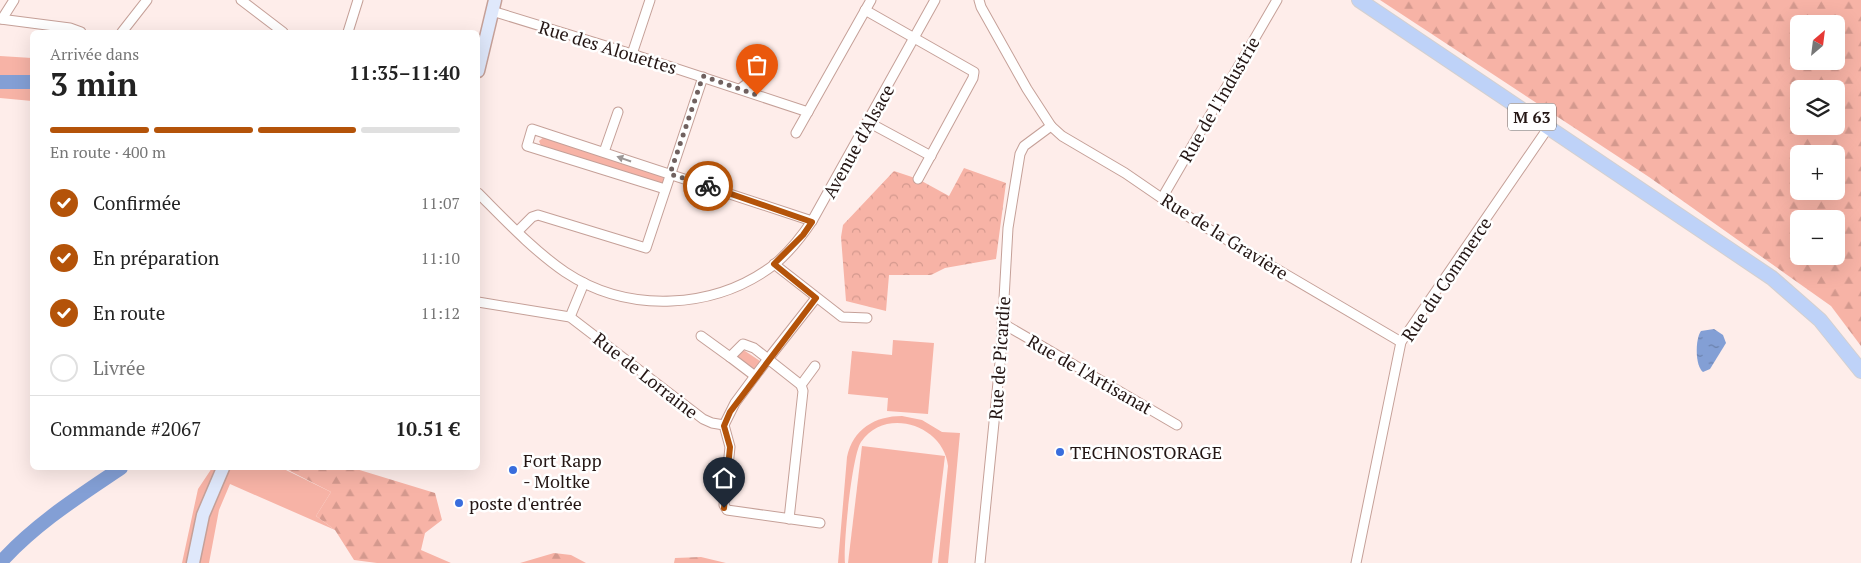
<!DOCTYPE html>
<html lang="fr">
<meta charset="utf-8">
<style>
body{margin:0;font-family:"PT Serif",serif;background:#f2f2f2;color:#222;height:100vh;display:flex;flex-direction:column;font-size:19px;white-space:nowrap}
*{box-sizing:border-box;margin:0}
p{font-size:16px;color:#767676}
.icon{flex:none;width:28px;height:28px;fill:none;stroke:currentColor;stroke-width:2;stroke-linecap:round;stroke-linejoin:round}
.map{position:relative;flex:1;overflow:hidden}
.sheet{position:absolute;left:30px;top:30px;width:450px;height:440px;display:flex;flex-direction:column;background:#fff;border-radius:8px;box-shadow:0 5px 20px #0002}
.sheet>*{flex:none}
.needle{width:32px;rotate:28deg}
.tools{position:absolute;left:1790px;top:15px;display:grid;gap:10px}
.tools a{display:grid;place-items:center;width:55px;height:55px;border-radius:8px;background:#fff;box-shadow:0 5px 20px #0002;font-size:25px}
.pin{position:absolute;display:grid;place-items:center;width:42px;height:42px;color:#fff;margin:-51px -21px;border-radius:50% 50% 50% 0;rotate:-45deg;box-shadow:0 0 5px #0007}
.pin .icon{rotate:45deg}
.courier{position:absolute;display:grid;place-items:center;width:50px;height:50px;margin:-25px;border:4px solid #b45309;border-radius:50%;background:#fff;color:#222;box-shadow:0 1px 6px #0007}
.overview em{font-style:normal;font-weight:700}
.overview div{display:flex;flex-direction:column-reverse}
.overview{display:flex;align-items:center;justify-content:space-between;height:85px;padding:0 20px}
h1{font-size:32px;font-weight:700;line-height:38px}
.bar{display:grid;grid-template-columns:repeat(4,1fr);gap:8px 5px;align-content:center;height:60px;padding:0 20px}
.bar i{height:6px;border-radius:4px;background:#e0e0e0}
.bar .on{background:#b45309}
.bar p{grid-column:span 4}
.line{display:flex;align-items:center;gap:12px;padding:0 20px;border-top:1px solid #e0e0e0}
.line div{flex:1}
ol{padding:0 20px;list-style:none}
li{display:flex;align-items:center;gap:15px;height:55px}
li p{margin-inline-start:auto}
li .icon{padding:5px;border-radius:50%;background:#b45309;color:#fff;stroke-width:4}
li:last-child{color:#767676}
li i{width:28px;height:28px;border:2px solid #e0e0e0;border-radius:50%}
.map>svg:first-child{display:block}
</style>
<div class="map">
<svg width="1861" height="563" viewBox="0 0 1861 563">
<defs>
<pattern id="forest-firs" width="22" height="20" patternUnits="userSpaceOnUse" patternTransform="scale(1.25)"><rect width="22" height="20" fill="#f7b3a6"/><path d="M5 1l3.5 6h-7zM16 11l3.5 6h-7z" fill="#d4998e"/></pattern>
<pattern id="park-crowns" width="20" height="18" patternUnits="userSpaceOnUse" patternTransform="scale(1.25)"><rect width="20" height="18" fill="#f7b3a6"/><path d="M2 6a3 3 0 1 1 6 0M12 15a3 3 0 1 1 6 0" fill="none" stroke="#d4998e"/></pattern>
<pattern id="water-ripples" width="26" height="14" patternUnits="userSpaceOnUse" patternTransform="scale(1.25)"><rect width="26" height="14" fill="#839fd5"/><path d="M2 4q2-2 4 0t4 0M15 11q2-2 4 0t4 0" fill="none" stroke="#6b81ac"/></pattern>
</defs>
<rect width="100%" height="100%" fill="#feedea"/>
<g fill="#f7b3a6">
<polygon points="0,56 32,58 32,101 0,98"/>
<polygon points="545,136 664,176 663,184 541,146 539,141"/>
<polygon points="893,340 934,343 928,414 887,411 888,398 848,394 852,351 892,355"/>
<polygon points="742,349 760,361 756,369 752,369 738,359 738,353"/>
<path d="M902,416L922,420L942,432L960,433L948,563H938L948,466C944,425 885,406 861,442C852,455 843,546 845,563H838L847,457C853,429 875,416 902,416Z"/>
<polygon points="862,446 945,456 932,563 848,563"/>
<polygon points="212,468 287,468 286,470 331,492 316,516 335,530 230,484 219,510 209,563 182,563 198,489"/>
</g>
<g fill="url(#forest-firs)" fill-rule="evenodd">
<path d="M1380,0H1861V346L1831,306L1649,177ZM1799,24H1836V61H1799ZM1799,89H1836V126H1799ZM1799,154H1836V191H1799ZM1799,219H1836V256H1799Z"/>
<polygon points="287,468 353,468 435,493 442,520 425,533 421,550 451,563 377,563 354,560 335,530 316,516 331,492 286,469"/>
<polygon points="554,553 571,555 586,563 520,563"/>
<polygon points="701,557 726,563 674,563 675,558"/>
</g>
<polygon fill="url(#park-crowns)" points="964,168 1006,183 996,259 945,268 931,275 889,275 886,311 846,301 841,237 843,225 894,171 918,179 949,196"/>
<path fill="url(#water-ripples)" d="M1714,329L1723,335L1726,343L1710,369L1703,372C1695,366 1695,339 1701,331Z"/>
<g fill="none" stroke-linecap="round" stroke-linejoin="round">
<g stroke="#839fd5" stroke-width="14">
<polyline points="0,82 32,82"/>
<path d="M0,563C35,524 78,497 121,468"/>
</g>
<defs>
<g id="street">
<polyline points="241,0 283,32"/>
<polyline points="979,0 981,7 1027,89 1051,126"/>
<polyline points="865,10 974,72 973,78 918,179"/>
<polyline points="492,11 632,54 808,112"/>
<polyline points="0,19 70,28 81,32"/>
<polyline points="2,19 14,0"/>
<polyline points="122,32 147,0"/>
<polyline points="348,32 358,0"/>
<polyline points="632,54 650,0"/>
<polyline points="740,89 765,70 758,60"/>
<polyline points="868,122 931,156"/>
<polyline points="796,133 871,0"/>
<polyline points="604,152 618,112"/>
<polyline points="665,189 527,146 532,129 812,221"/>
<path d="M478,193C505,220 533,250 565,272C628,314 715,310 775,264C789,252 802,236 812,221L935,0"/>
<polyline points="1162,198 1277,0"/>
<polyline points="518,231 532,217 538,215 646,248 703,77"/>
<polyline points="774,264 842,317 867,318"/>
<polyline points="478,302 570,317 703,419 712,423 724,425 730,447 724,505 727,510 820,523"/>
<polyline points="570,317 584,283"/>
<polyline points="1002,323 1177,425"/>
<polyline points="701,336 730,357"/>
<polygon points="743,344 754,348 768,359 755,376 730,357"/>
<polyline points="801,385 815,366"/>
<polyline points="724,425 735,403 755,376"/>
<polyline points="789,519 803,391 801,385 768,359 816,298"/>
<polyline points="980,563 1001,352 1008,228 1020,154 1024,146 1051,126 1062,136 1125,173 1195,221 1401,342"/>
<polyline points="1356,563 1401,342 1548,128"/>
</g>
<g id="secondary">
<polyline points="478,71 495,0"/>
<polyline points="193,563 203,515 223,468"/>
</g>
<polyline id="primary" points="1359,0 1772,278 1820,320 1861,371"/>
</defs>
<use href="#street" stroke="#c5a098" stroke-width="11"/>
<use href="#secondary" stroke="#c5a098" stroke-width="15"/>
<use href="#primary" stroke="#d3d0d0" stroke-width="16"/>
<use href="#street" stroke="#fff" stroke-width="9"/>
<use href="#secondary" stroke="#dfe8fb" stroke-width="12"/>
<use href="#primary" stroke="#bed2f8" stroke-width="14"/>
</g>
<defs><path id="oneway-solid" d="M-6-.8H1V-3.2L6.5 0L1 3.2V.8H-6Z" transform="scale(1.25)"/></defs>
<use fill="#9c9695" href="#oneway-solid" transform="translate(624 159) rotate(-161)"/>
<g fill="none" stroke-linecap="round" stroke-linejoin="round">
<polyline stroke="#70615f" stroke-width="5" stroke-dasharray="0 9" points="708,186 670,174 703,76 757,95"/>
<polyline stroke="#b45309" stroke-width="6" points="708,186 812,222 803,235 774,264 816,298 730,412 724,426 730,447 724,508"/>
</g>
<g fill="#396ddd" stroke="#fff" stroke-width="2">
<circle cx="1060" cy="452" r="5"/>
<circle cx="513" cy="470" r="5"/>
<circle cx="459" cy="503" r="5"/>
</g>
<g text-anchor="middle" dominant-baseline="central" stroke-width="5" stroke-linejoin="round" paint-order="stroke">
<rect fill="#fff" stroke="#665c5a" stroke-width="1" x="1508" y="103.5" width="48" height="27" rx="4"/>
<g font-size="16" font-weight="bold" fill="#241614">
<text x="1532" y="117">M 63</text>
</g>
<g font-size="18" fill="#241614" stroke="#fff">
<text transform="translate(608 47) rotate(17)">Rue des Alouettes</text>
<text transform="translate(1219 99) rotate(-60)">Rue de l'Industrie</text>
<text transform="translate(858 141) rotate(-61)">Avenue d'Alsace</text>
<text transform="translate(1225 236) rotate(32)">Rue de la Gravière</text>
<text transform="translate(1446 279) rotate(-56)">Rue du Commerce</text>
<text transform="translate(999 358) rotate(-86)">Rue de Picardie</text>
<text transform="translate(1090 374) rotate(30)">Rue de l'Artisanat</text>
<text transform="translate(646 375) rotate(38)">Rue de Lorraine</text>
</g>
<g font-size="18" fill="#241614" stroke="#fff" text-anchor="start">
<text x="1070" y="452">TECHNOSTORAGE</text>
<text x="523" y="460">Fort Rapp<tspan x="523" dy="21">- Moltke</tspan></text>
<text x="469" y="503">poste d'entrée</text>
</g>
</g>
</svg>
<div class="tools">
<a><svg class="needle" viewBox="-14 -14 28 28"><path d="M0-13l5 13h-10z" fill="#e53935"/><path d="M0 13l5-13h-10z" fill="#767676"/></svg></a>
<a><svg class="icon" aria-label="layers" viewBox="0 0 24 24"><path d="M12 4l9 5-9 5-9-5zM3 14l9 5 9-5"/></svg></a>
<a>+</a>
<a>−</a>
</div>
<div class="pin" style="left:757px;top:95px;background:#ea580c"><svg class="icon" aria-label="bag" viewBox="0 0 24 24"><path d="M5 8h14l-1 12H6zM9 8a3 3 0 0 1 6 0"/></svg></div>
<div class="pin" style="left:724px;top:508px;background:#1f2937"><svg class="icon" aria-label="home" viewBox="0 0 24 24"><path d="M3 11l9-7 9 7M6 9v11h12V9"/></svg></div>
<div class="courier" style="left:708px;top:186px"><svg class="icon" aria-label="bike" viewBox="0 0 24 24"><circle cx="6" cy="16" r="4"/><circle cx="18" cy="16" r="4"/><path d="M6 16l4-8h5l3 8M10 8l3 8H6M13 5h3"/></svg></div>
<section class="sheet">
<div class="overview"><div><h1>3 min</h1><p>Arrivée dans</p></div><em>11:35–11:40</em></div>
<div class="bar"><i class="on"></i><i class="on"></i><i class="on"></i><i></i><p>En route · 400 m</p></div>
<ol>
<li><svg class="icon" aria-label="check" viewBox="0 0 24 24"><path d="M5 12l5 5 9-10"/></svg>Confirmée<p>11:07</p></li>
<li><svg class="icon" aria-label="check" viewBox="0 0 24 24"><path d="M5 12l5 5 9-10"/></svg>En préparation<p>11:10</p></li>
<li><svg class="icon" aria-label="check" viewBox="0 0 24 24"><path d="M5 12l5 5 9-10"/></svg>En route<p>11:12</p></li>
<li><i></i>Livrée</li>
</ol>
<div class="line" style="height:65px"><div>Commande #2067</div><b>10.51 €</b></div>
</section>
</div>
